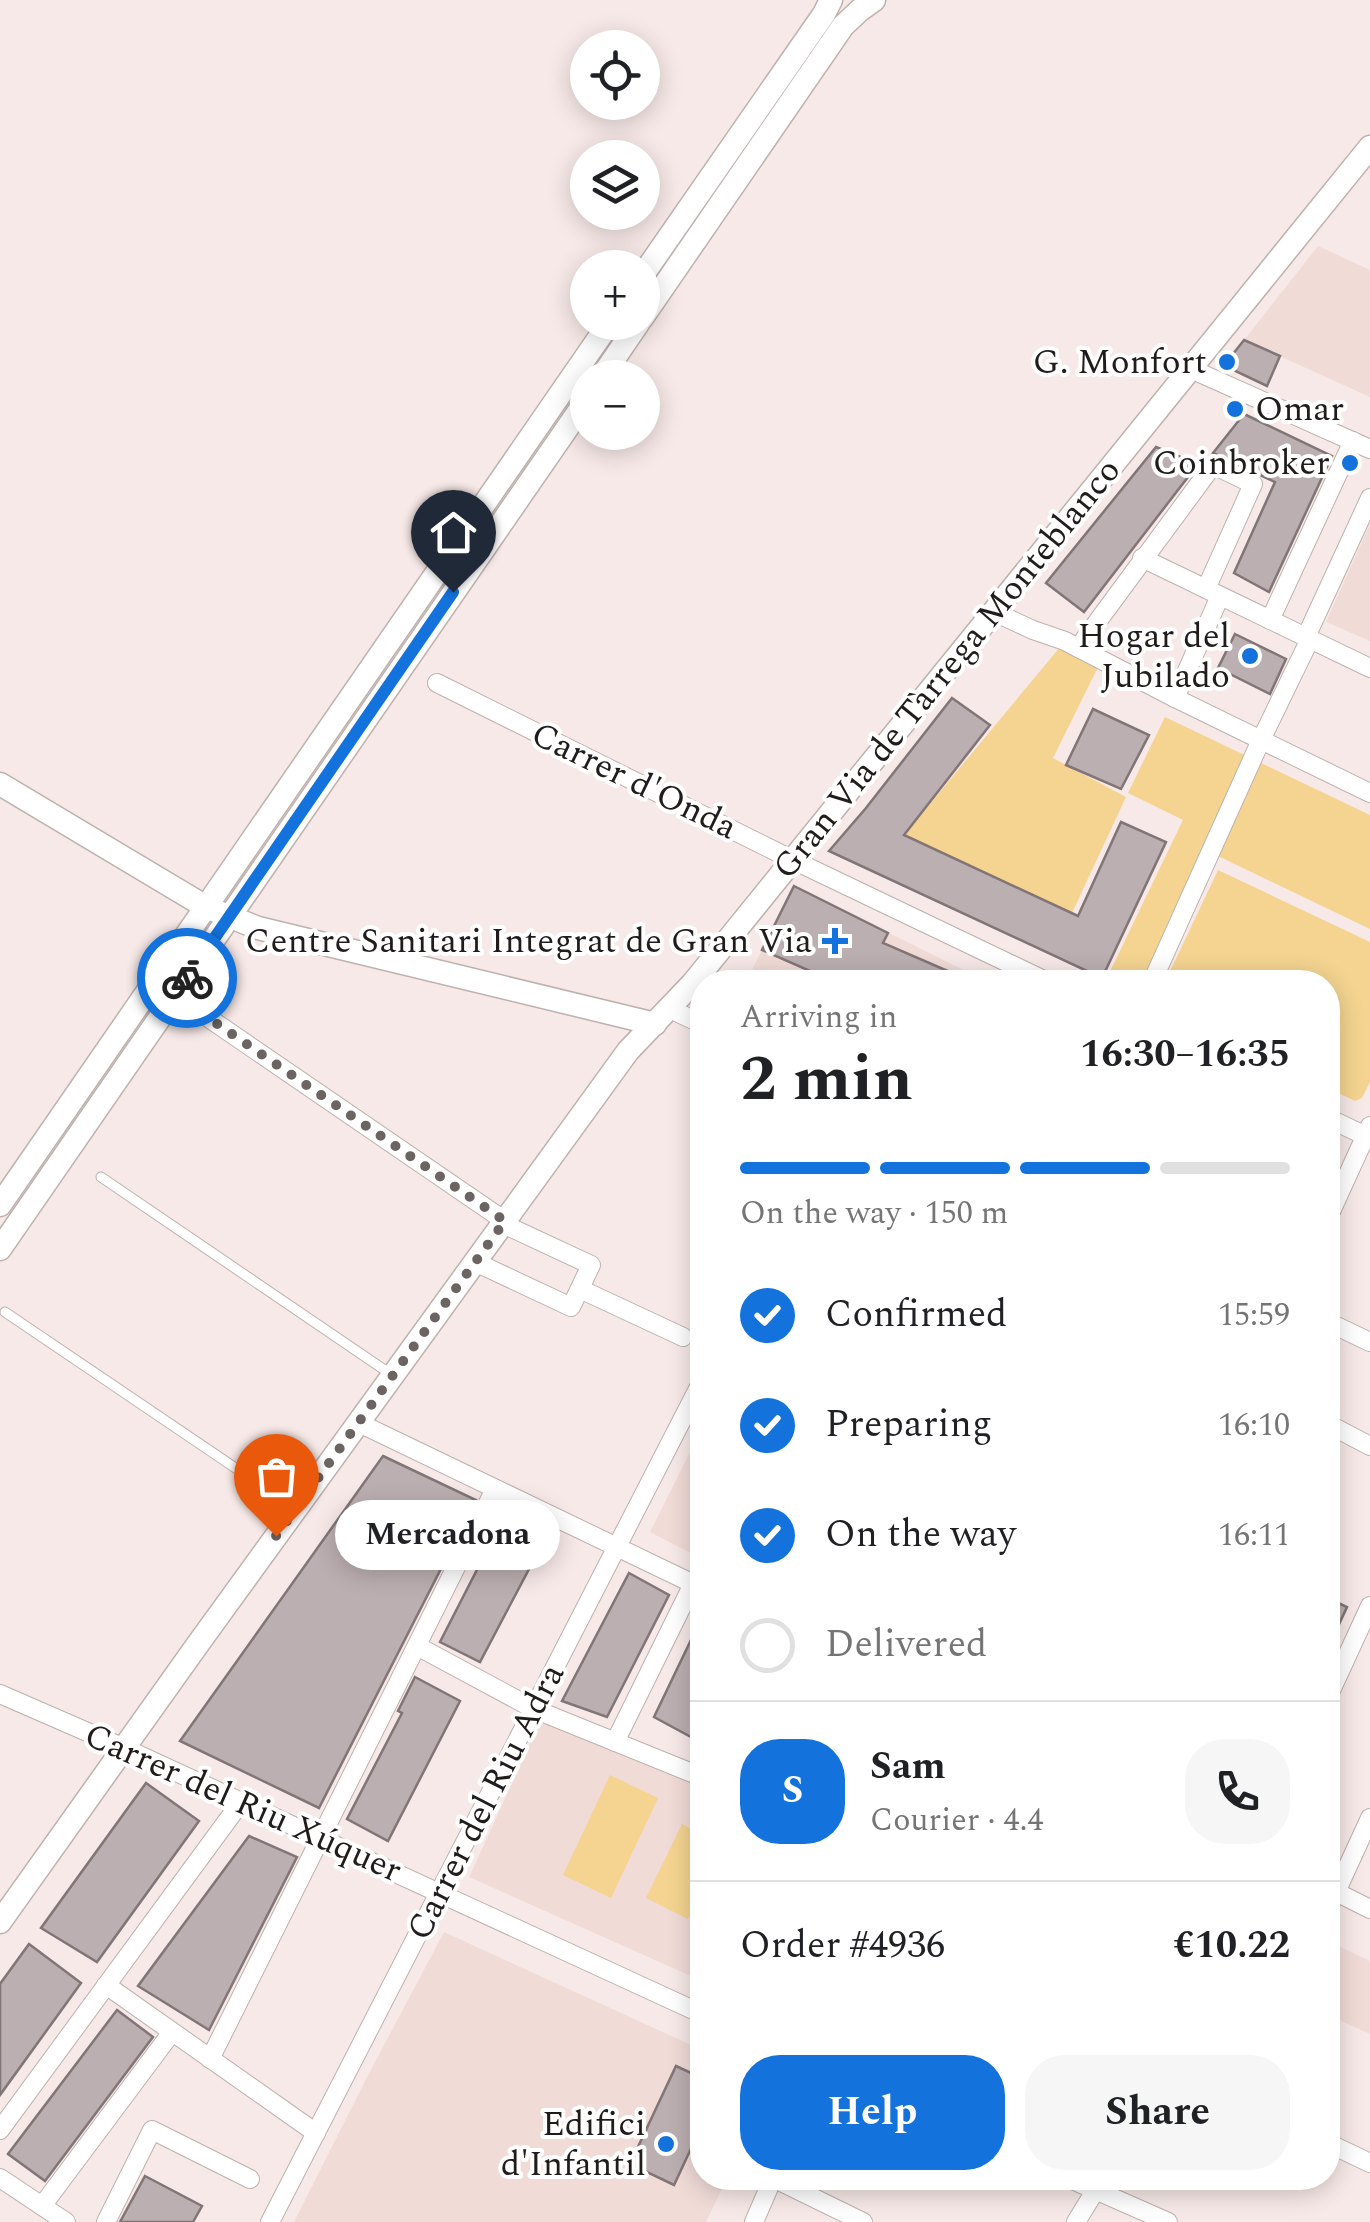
<!DOCTYPE html>
<meta charset="utf-8">
<style>
body{margin:0;font-family:Spectral,serif;background:#f6f6f6;color:#202124;height:100vh;display:flex;flex-direction:column;font-size:38px;white-space:nowrap}
*{box-sizing:border-box;margin:0}
p{font-size:32px;color:#757577}
.icon{flex:none;width:55px;height:55px;fill:none;stroke:currentColor;stroke-width:2;stroke-linecap:round;stroke-linejoin:round}
.map{position:relative;flex:1;overflow:hidden}
.details{position:absolute;left:690px;top:970px;width:650px;height:1220px;display:flex;flex-direction:column;background:#fff;border-radius:40px;box-shadow:0 5px 25px #0003}
.details>*{flex:none}
.controls{position:absolute;left:570px;top:30px;display:grid;gap:20px}
.controls a{display:grid;place-items:center;width:90px;height:90px;border-radius:50%;background:#fff;box-shadow:0 5px 25px #0003;font-size:50px}
.pin{position:absolute;display:grid;place-items:center;width:85px;height:85px;color:#fff;margin:-102px -42px;border-radius:50% 50% 50% 0;rotate:-45deg;box-shadow:0 0 10px #0007}
.pin .icon{rotate:45deg}
.courier{position:absolute;display:grid;place-items:center;width:100px;height:100px;margin:-50px;border:8px solid #1372db;border-radius:50%;background:#fff;color:#222;box-shadow:0 2px 12px #0007}
.bubble{position:absolute;height:70px;border-radius:35px;background:#fff;box-shadow:0 5px 25px #0003;font-size:32px;font-weight:700;line-height:70px;text-align:center}
.overview em{font-style:normal;font-weight:700}
.overview div{display:flex;flex-direction:column-reverse}
.overview{display:flex;align-items:center;justify-content:space-between;height:170px;padding:0 50px}
h1{font-size:65px;font-weight:700;line-height:75px}
.bar{display:grid;grid-template-columns:repeat(4,1fr);gap:15px 10px;align-content:center;height:120px;padding:0 50px}
.bar i{height:12px;border-radius:8px;background:#e0e0e0}
.bar .on{background:#1372db}
.bar p{grid-column:span 4}
.line{display:flex;align-items:center;gap:25px;padding:0 50px;border-top:2px solid #e0e0e0}
.line div{flex:1}
.round{display:grid;place-items:center;flex:none;width:105px;height:105px;border-radius:40px;background:#f6f6f6}
ol{padding:0 50px;list-style:none}
li{display:flex;align-items:center;gap:30px;height:110px}
li p{margin-inline-start:auto}
li .icon{padding:10px;border-radius:50%;background:#1372db;color:#fff;stroke-width:4}
li:last-child{color:#757577}
li i{width:55px;height:55px;border:5px solid #e0e0e0;border-radius:50%}
.primary-button{display:flex;gap:20px;margin-top:auto;padding:20px 50px}
.primary-button a{flex:1;height:115px;border-radius:40px;background:#1372db;color:#fff;font-size:40px;font-weight:700;line-height:115px;text-align:center}
.primary-button a+a{background:#f6f6f6;color:#202124}
.map>svg:first-child{display:block}
</style>
<div class="map">
<svg width="1370" height="2222" viewBox="0 0 1370 2222">
<rect width="100%" height="100%" fill="#f7e9e7"/>
<g fill="#f1dbd7">
<polygon points="1318,246 1370,270 1370,397 1244,340"/>
<polygon points="1370,524 1370,641 1326,622"/>
<polygon points="794,886 988,982 746,982"/>
<polygon points="702,1428 702,1559 650,1532"/>
<polygon points="542,1718 702,1786 702,1981 469,1877"/>
<polygon points="444,1932 702,2050 702,2178 727,2178 706,2222 294,2222 366,2079"/>
<polygon points="1328,1941 1370,1961 1370,2034 1328,2015"/>
</g>
<g fill="#f4d490">
<polygon points="1065,641 1102,659 1053,758 1126,797 1072,913 904,835"/>
<polygon points="1165,717 1370,815 1370,929 1218,856 1156,982 1105,982 1183,820 1128,793"/>
<polygon points="1218,870 1370,942 1370,1082 1362,1098 1355,1101 1328,1088 1328,982 1165,982"/>
<polygon points="610,1775 658,1798 611,1898 563,1875"/>
<polygon points="682,1824 702,1835 702,1888 688,1919 646,1898"/>
</g>
<g fill="#bcafb2" stroke="#817577" stroke-width="2.5">
<polygon points="1244,340 1280,356 1267,386 1231,369 1229,359"/>
<polygon points="1244,414 1332,456 1269,592 1234,573 1275,482 1213,453"/>
<polygon points="1156,447 1198,464 1084,612 1046,583"/>
<polygon points="1235,634 1286,659 1270,694 1218,668"/>
<polygon points="952,698 990,725 904,835 1078,916 1121,822 1166,842 1102,978 829,851 866,808"/>
<polygon points="1093,709 1149,735 1121,789 1066,765"/>
<polygon points="794,886 888,933 883,943 973,982 823,982 826,978 762,950"/>
<polygon points="383,1456 476,1500 319,1808 180,1741"/>
<polygon points="505,1515 547,1535 480,1662 440,1642"/>
<polygon points="629,1573 669,1595 607,1717 562,1701"/>
<polygon points="1328,1598 1347,1607 1328,1648"/>
<polygon points="702,1617 702,1743 654,1717"/>
<polygon points="415,1677 460,1701 388,1841 347,1819 402,1713 398,1711"/>
<polygon points="146,1783 199,1821 97,1962 41,1928"/>
<polygon points="249,1836 297,1857 209,2030 138,1986"/>
<polygon points="29,1944 81,1983 0,2095 0,1984"/>
<polygon points="117,2010 153,2037 45,2181 8,2154"/>
<polygon points="676,2066 702,2078 702,2125 674,2185 630,2164"/>
<polygon points="145,2176 202,2206 193,2222 120,2222"/>
</g>
<g fill="none" stroke-linecap="round" stroke-linejoin="round">
<defs>
<g id="lane">
<polyline points="101,1177 392,1375"/>
<polyline points="5,1312 293,1507"/>
</g>
<g id="street">
<polyline points="1191,369 1370,449"/>
<polyline points="1142,558 1370,668"/>
<polyline points="994,612 1033,630 1065,641 1175,698 1370,793"/>
<polyline points="1270,620 1353,441"/>
<polyline points="1306,637 1370,498"/>
<polyline points="1078,648 1213,465 1253,484 1206,589"/>
<polyline points="437,683 793,860 1048,982"/>
<polyline points="1175,698 1220,596"/>
<polyline points="1152,982 1261,740 1310,639"/>
<polyline points="175,995 505,1221"/>
<polyline points="670,1009 702,1024"/>
<polyline points="1328,1118 1370,1138"/>
<polyline points="1328,1218 1370,1126"/>
<polyline points="475,1262 571,1307 591,1265 503,1224"/>
<polyline points="580,1289 683,1337"/>
<polyline points="1328,1322 1370,1342"/>
<polyline points="359,1423 702,1588"/>
<polyline points="1328,1424 1370,1446"/>
<polyline points="417,1646 534,1709 702,1777"/>
<polyline points="0,1694 124,1748 702,2014"/>
<polyline points="1328,1697 1370,1606"/>
<polyline points="615,1742 693,1584"/>
<polyline points="1328,1888 1370,1909"/>
<polyline points="1336,1892 1370,1818"/>
<polyline points="106,1985 316,2133"/>
<polyline points="210,2059 495,1489"/>
<polyline points="0,2130 241,1802"/>
<polyline points="1328,2143 1370,2163"/>
<polyline points="0,2178 66,2222"/>
<polyline points="1068,2178 1168,2222"/>
<polyline points="42,2206 172,2032"/>
<polyline points="106,2222 152,2130 250,2179"/>
<polyline points="270,2222 702,1381"/>
<polyline points="754,2222 773,2178 863,2222"/>
<polyline points="1076,2222 1103,2178"/>
</g>
<g id="secondary">
<polyline points="642,276 824,14 831,0"/>
<polyline points="642,318 843,26 860,10 874,0"/>
<polyline points="601,378 639,322"/>
<polyline points="0,784 206,907 258,928 655,1024"/>
<polyline points="0,1205 610,322"/>
<polyline points="0,1249 588,398"/>
<polyline points="0,1922 198,1644 628,1051 693,983 1370,147"/>
</g>
</defs>
<use href="#lane" stroke="#beb1ae" stroke-width="11"/>
<use href="#street" stroke="#beb1ae" stroke-width="20"/>
<use href="#secondary" stroke="#beb1ae" stroke-width="25"/>
<use href="#lane" stroke="#fff" stroke-width="9"/>
<use href="#street" stroke="#fff" stroke-width="18"/>
<use href="#secondary" stroke="#fff" stroke-width="22"/>
</g>
<g fill="none" stroke-linecap="round" stroke-linejoin="round">
<polyline stroke="#6b6462" stroke-width="10" stroke-dasharray="0 18" points="187,978 175,995 505,1221 276,1536"/>
<polyline stroke="#1372db" stroke-width="12" points="187,978 453,592"/>
</g>
<g fill="#1372db" stroke="#fff" stroke-width="4">
<circle cx="1227" cy="362" r="10"/>
<circle cx="1235" cy="409" r="10"/>
<circle cx="1350" cy="463" r="10"/>
<circle cx="1250" cy="656" r="10"/>
<path d="M830 926h10v10h10v10h-10v10h-10v-10h-10v-10h10z"/>
<circle cx="666" cy="2144" r="10"/>
</g>
<g text-anchor="middle" dominant-baseline="central" stroke-width="8" stroke-linejoin="round" paint-order="stroke">
<g font-size="35" fill="#201c1b" stroke="#fff" text-anchor="end">
<text x="1207" y="362">G. Monfort</text>
<text x="1255" y="409" text-anchor="start">Omar</text>
<text x="1330" y="463">Coinbroker</text>
<text x="1230" y="636">Hogar del<tspan x="1230" dy="40">Jubilado</tspan></text>
<text x="812" y="941">Centre Sanitari Integrat de Gran Via</text>
<text x="646" y="2124">Edifici<tspan x="646" dy="40">d'Infantil</tspan></text>
</g>
<g font-size="35" fill="#201c1b" stroke="#fff">
<text transform="translate(947 669) rotate(-51)">Gran Via de Tàrrega Monteblanco</text>
<text transform="translate(634 781) rotate(26)">Carrer d'Onda</text>
<text transform="translate(486 1802) rotate(-63)">Carrer del Riu Adra</text>
<text transform="translate(243 1803) rotate(24)">Carrer del Riu Xúquer</text>
</g>
</g>
</svg>
<div class="controls">
<a><svg class="icon" aria-label="locate" viewBox="0 0 24 24"><circle cx="12" cy="12" r="6"/><path d="M12 2v4M12 18v4M2 12h4M18 12h4"/></svg></a>
<a><svg class="icon" aria-label="layers" viewBox="0 0 24 24"><path d="M12 4l9 5-9 5-9-5zM3 14l9 5 9-5"/></svg></a>
<a>+</a>
<a>−</a>
</div>
<div class="pin" style="left:276px;top:1536px;background:#ea580c"><svg class="icon" aria-label="bag" viewBox="0 0 24 24"><path d="M5 8h14l-1 12H6zM9 8a3 3 0 0 1 6 0"/></svg></div>
<div class="pin" style="left:453px;top:592px;background:#1f2937"><svg class="icon" aria-label="home" viewBox="0 0 24 24"><path d="M3 11l9-7 9 7M6 9v11h12V9"/></svg></div>
<div class="courier" style="left:187px;top:978px"><svg class="icon" aria-label="bike" viewBox="0 0 24 24"><circle cx="6" cy="16" r="4"/><circle cx="18" cy="16" r="4"/><path d="M6 16l4-8h5l3 8M10 8l3 8H6M13 5h3"/></svg></div>
<div class="bubble" style="left:335px;top:1500px;width:225px">Mercadona</div>
<section class="details">
<div class="overview"><div><h1>2 min</h1><p>Arriving in</p></div><em>16:30–16:35</em></div>
<div class="bar"><i class="on"></i><i class="on"></i><i class="on"></i><i></i><p>On the way · 150 m</p></div>
<ol>
<li><svg class="icon" aria-label="check" viewBox="0 0 24 24"><path d="M5 12l5 5 9-10"/></svg>Confirmed<p>15:59</p></li>
<li><svg class="icon" aria-label="check" viewBox="0 0 24 24"><path d="M5 12l5 5 9-10"/></svg>Preparing<p>16:10</p></li>
<li><svg class="icon" aria-label="check" viewBox="0 0 24 24"><path d="M5 12l5 5 9-10"/></svg>On the way<p>16:11</p></li>
<li><i></i>Delivered</li>
</ol>
<div class="line" style="height:180px"><b class="round" style="background:#1372db;color:#fff">S</b><div><b>Sam</b><p>Courier · 4.4</p></div><a class="round"><svg class="icon" aria-label="phone" viewBox="0 0 24 24"><path d="M5 4h4l2 5-3 2q2 4 5 5l2-3 5 2v4C11 20 4 13 5 4z"/></svg></a></div>
<div class="line" style="height:130px"><div>Order #4936</div><b>€10.22</b></div>
<div class="primary-button"><a>Help</a><a>Share</a></div>
</section>
</div>
